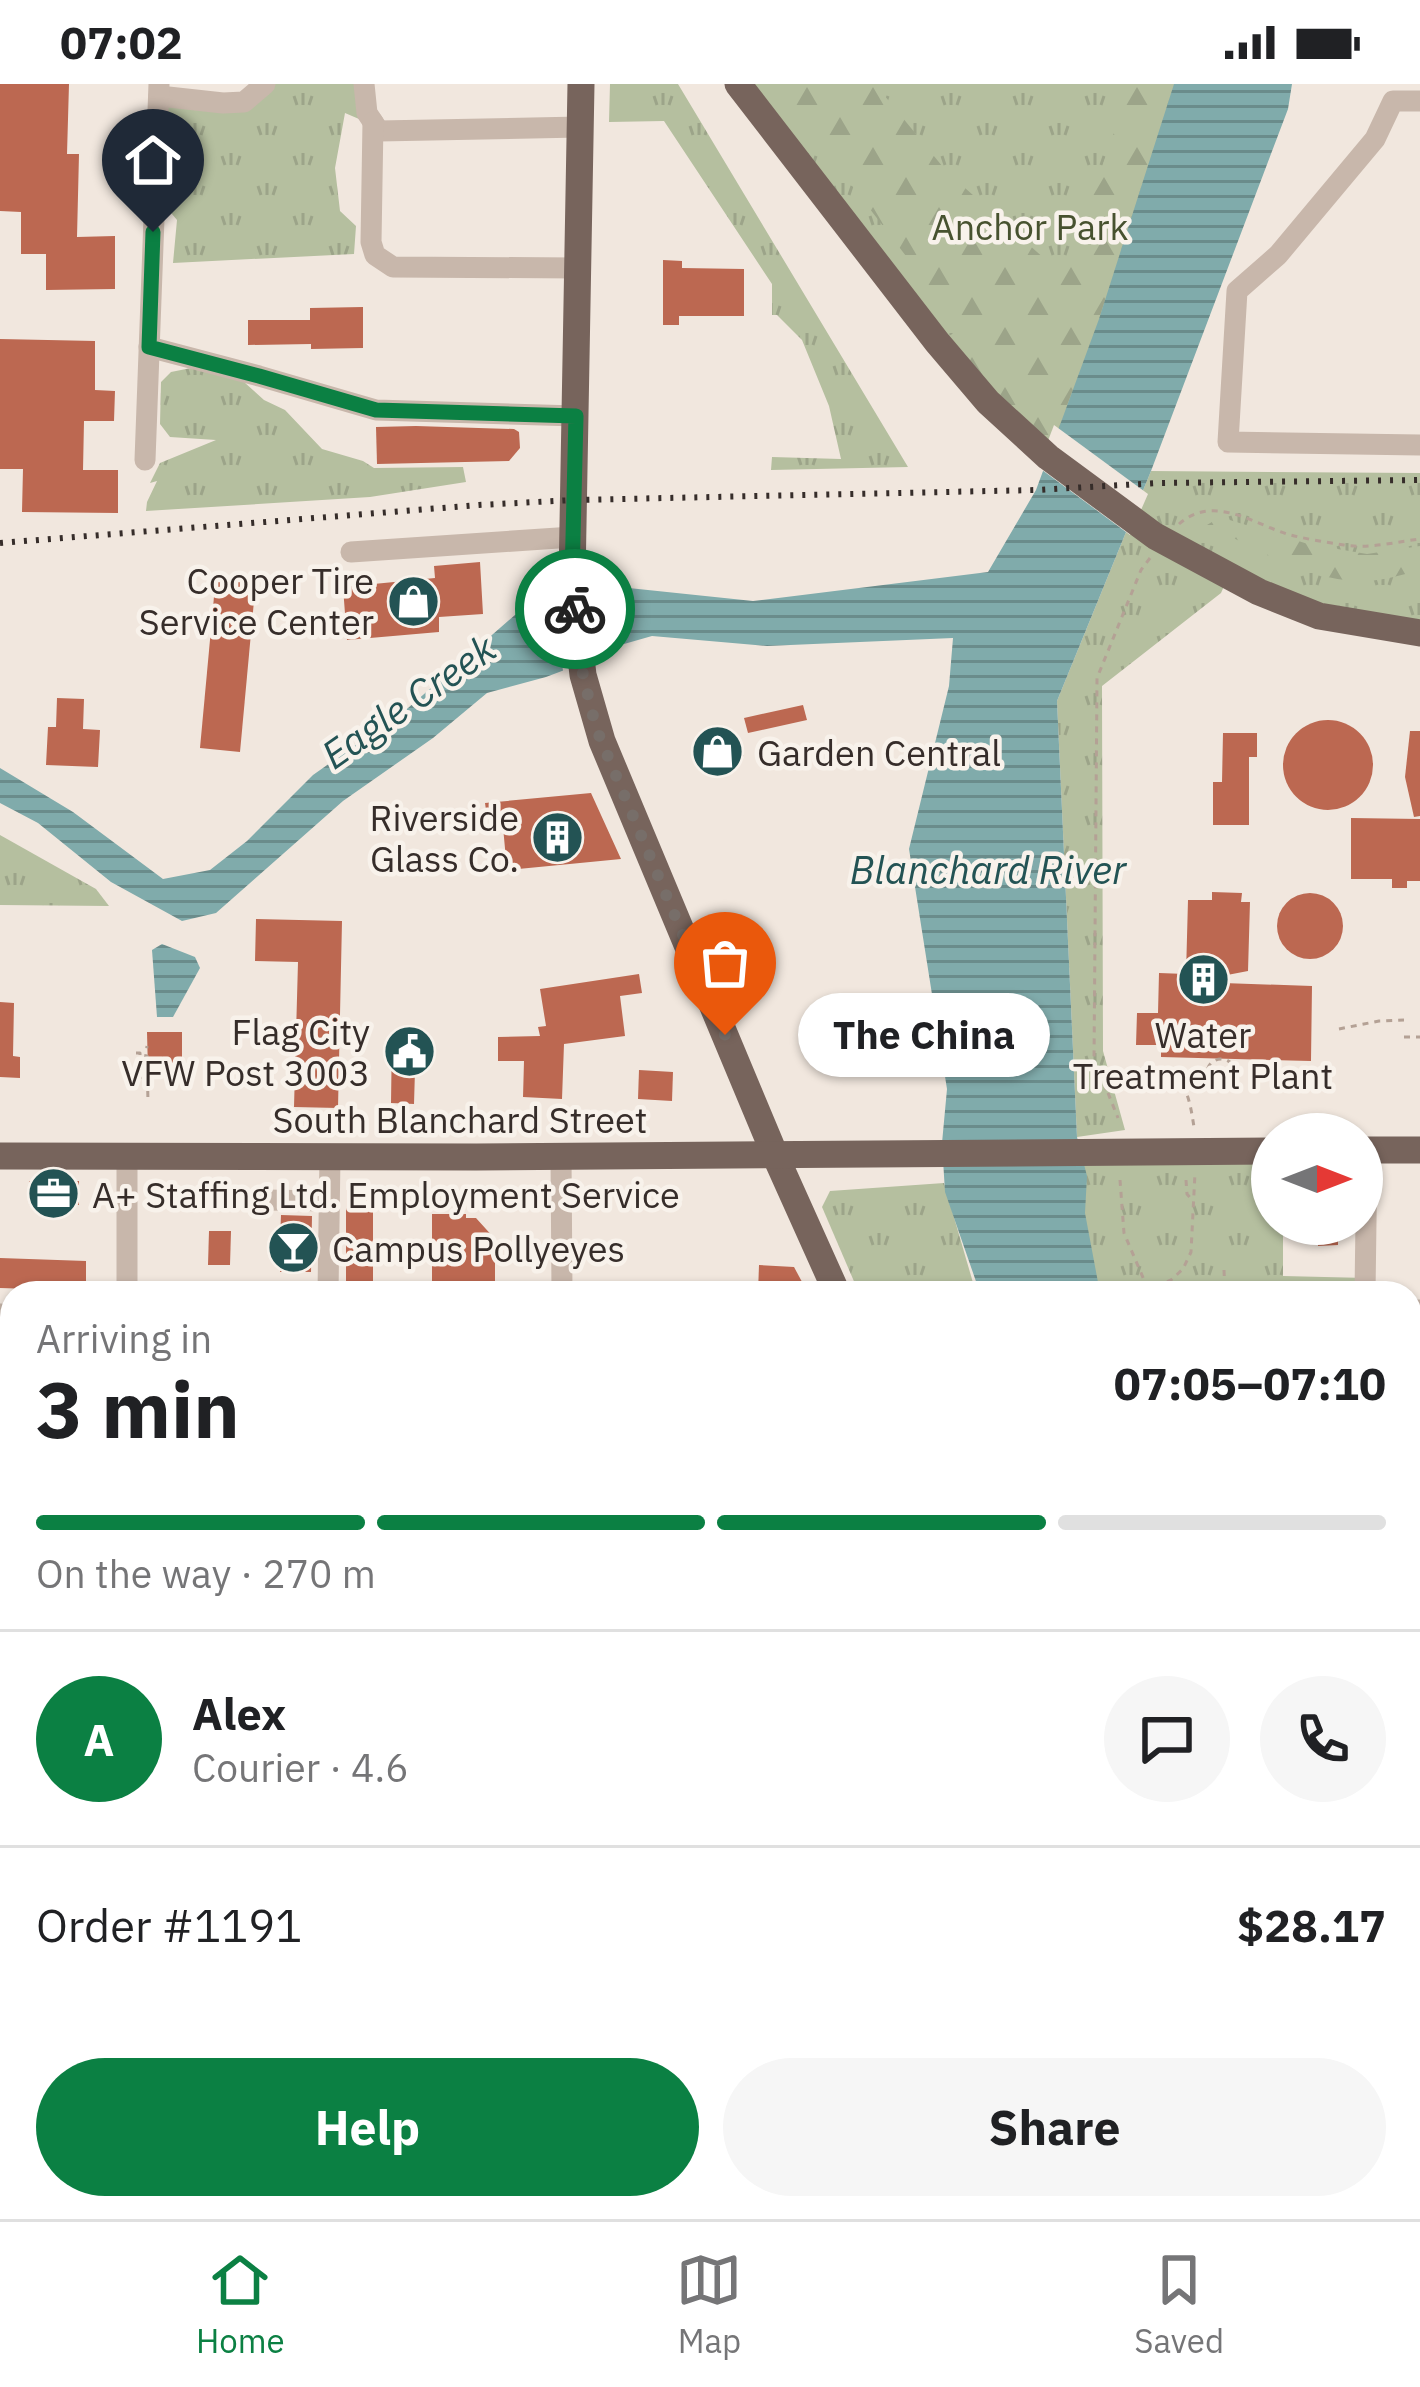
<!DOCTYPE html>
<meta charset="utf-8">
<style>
body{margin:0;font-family:"IBM Plex Sans",sans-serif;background:#f6f6f6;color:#202124;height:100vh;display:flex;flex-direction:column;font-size:45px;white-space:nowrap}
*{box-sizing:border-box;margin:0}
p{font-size:39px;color:#757577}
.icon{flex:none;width:66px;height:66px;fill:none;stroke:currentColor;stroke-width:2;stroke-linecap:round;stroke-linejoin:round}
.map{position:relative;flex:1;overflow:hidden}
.panel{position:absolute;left:0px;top:1197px;width:1422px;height:939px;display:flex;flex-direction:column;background:#fff;border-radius:36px 36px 0 0;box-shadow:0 3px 9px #0004}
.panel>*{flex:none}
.needle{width:78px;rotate:90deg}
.tools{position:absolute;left:1251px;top:1029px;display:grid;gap:24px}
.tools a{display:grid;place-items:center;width:132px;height:132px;border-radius:50%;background:#fff;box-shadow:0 3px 9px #0004;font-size:60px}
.pin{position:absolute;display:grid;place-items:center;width:102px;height:102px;color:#fff;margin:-123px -51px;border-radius:50% 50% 50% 0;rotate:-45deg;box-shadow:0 0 12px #0007}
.pin .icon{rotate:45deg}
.courier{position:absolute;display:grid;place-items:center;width:120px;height:120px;margin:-60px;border:9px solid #0b8043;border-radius:50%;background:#fff;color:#222;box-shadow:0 3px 15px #0007}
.bubble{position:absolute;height:84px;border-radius:42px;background:#fff;box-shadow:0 3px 9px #0004;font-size:39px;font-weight:800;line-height:84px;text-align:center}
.headline em{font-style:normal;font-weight:800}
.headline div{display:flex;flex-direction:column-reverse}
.headline{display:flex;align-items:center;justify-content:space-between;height:204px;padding:0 36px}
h1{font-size:78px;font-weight:800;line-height:90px}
.bar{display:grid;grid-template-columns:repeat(4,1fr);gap:18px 12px;align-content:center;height:144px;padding:0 36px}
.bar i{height:15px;border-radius:9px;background:#e0e0e0}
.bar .current{background:#0b8043}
.bar p{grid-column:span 4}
.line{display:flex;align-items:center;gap:30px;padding:0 36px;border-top:3px solid #e0e0e0}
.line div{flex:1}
.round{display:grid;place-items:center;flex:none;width:126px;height:126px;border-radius:63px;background:#f6f6f6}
.cta{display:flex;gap:24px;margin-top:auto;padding:24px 36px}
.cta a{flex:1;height:138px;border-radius:72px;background:#0b8043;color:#fff;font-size:48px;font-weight:800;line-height:138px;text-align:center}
.cta a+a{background:#f6f6f6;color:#202124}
.status{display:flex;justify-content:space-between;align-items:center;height:84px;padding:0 60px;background:#fff;direction:ltr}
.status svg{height:33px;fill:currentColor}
.tab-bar{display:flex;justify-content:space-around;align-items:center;height:168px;border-top:3px solid #e0e0e0;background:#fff;font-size:33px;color:#757577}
.tab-bar a{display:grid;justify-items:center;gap:6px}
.tab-bar .current{color:#0b8043}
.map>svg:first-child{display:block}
</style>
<div class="status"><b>07:02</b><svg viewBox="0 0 49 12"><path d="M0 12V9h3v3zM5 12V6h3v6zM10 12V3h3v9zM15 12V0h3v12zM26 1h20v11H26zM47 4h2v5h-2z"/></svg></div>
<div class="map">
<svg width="1420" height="2135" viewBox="0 0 1420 2135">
<defs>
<pattern id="grass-tufts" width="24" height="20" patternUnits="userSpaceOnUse" patternTransform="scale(3)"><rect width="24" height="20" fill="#b5bf9f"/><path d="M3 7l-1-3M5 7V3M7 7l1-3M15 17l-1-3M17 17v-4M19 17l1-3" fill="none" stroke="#9ca489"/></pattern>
<pattern id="forest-firs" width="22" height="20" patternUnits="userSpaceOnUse" patternTransform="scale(3)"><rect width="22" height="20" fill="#b5bf9f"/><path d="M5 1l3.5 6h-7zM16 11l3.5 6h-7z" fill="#9ca489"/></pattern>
<pattern id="water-rules" width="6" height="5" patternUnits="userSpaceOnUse" patternTransform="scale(3)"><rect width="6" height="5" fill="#80abab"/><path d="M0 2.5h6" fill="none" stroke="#6a8c8b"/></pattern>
</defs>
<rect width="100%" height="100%" fill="#f1e7de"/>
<g fill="url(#grass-tufts)">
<polygon points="274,0 360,0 359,35 345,29 335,84 340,127 356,142 354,170 173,179 177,136 162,118 165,18 197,24"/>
<polygon points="610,0 678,0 908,383 771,386 772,373 841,375 829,322 802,256 777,231 772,231 772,200 664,37 609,38"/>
<polygon points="739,0 1233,0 1048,373"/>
<polygon points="191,284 244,298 264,316 285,326 322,365 363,377 374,384 463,383 466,398 370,413 146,427 147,418 157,397 150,399 160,379 216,356 170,353 160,340 161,298 171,288"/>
<polygon points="1151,387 1420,389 1420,549 1229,491 1221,509 1102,602 1103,967 1125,1046 1077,1053 1057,617"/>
<polygon points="0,751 96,805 109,822 0,821"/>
<polygon points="1272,1067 1272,1140 1283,1140 1283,1192 1366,1194 1365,1209 1046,1209 1033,1068"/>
<polygon points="944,1099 976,1209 859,1209 822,1123 830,1107"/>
</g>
<g fill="url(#forest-firs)">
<polygon points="774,0 875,0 947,88 1064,192 1131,0 1174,0 1099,235 1048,373 937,258 962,245"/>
<path d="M1220,433L1308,460L1367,470L1420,462V487C1402,490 1383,497 1365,497C1314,500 1252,462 1207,441Z"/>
<polygon points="12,2097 12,2124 576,2124 569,2135 0,2135 0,2105"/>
</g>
<g fill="url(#water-rules)">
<polygon points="1174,0 1292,0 1288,25 1151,387 1057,617 1077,1053 1087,1092 1085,1129 1100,1209 980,1209 945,1108 942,1059 947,1005 909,765 949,602 953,554 767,562 652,552 610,564 599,573 546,593 487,609 433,654 343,717 216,829 182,837 111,798 38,739 0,719 0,684 73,728 163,795 210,786 247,757 313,691 408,624 515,531 561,501 600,501 753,517 988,488 1036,406 1099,235"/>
<polygon points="162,860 195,873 200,884 173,933 157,933 152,866"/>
<polygon points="1218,2124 1311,2124 1314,2135 1222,2135"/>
</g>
<g fill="#f1e7de">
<polygon points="1054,341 1148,410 1130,451 1038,383"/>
<polygon points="571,495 593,495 595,538 601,579 564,593 557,548 554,500"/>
</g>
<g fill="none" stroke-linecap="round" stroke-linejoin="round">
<polyline stroke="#80abab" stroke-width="6" points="360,2135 371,2124"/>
</g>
<g fill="#bc6851">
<polygon points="0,0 69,0 67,70 79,70 77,153 115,152 115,205 46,206 46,170 21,170 21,128 0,127"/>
<polygon points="663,176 682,177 682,184 744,185 744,232 679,232 679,241 663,241"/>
<polygon points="363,223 363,264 311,265 311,260 248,261 248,236 310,236 310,224"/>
<polygon points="0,255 95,257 95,306 115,307 114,337 84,337 83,386 118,386 118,429 22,428 23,385 0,385"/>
<polygon points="416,342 514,345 519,348 520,364 509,377 377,380 376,343"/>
<polygon points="480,478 483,530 439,533 439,548 347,556 343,503 435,494 434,482"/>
<polygon points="216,491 256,495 240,668 200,664"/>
<polygon points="57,614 84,615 83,645 100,646 98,683 46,681 48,643 56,643"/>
<polygon points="803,621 807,636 748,649 744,634"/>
<circle cx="1328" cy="681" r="45"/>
<polygon points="1410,647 1420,647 1420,732 1414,733 1405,693"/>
<polygon points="735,648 744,672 701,687 692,663"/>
<polygon points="1223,649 1257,649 1257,673 1249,673 1249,741 1213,741 1213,698 1222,698"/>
<polygon points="591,709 621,775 507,786 502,732 487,733 485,719"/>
<polygon points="1351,734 1420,735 1420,797 1407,797 1407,804 1392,804 1392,795 1351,795"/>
<polygon points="1212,808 1242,809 1241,818 1250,818 1248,887 1222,892 1223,899 1312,902 1311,977 1161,973 1161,961 1136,961 1137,929 1158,929 1159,889 1186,890 1188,816 1212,816"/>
<circle cx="1310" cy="842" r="33"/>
<polygon points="256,835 342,837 338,1024 294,1023 298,878 255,877"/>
<polygon points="639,890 642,909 620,912 625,952 564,960 562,1015 523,1013 524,977 498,977 498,953 540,952 538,943 546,942 540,905"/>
<polygon points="0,918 14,919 13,972 20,973 20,994 0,993"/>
<polygon points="147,948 182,948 182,987 148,987"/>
<polygon points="392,949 427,950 426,986 415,986 414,1020 391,1019"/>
<polygon points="639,986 673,988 672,1017 638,1015"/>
<rect x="29" y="1097" width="50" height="24"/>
<rect x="346" y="1106" width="27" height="92"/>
<polygon points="432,1130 466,1130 466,1134 476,1134 495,1155 495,1207 432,1207"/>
<polygon points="281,1131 312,1132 311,1188 280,1188 280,1171 274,1171 274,1156 280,1156"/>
<polygon points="1338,1140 1338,1161 1318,1162 1318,1141"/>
<polygon points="209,1147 231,1147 230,1181 208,1181"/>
<polygon points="0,1174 86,1177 86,1200 32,1200 32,1205 0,1204"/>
<polygon points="759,1181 794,1183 808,1209 758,1209"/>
</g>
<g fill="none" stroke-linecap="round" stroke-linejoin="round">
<g stroke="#b4a195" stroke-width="3" stroke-dasharray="6 6" stroke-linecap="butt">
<path d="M1179,440C1213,410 1252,439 1287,450C1305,455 1325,458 1344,461C1368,465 1396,458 1420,455"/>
<path d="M1150,474L1141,486L1097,594L1094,978L1107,1007C1111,1001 1113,995 1119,991C1137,980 1173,985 1184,1004C1190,1015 1192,1031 1194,1043"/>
<polyline points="1339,945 1379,937 1404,936"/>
<polyline points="1404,953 1420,953"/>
<polyline points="136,969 140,969 140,993 143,993 147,962"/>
<polyline points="147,971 148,1019"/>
<circle cx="1221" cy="989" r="14"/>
<polyline points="1108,1009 1118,1034"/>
<polyline points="1120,1096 1124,1149 1147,1203"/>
<polyline points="1186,1096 1187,1110 1192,1116"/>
<polyline points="1224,1186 1225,1209"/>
<polyline points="1149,1209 1148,1206 1171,1196 1183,1185 1191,1168 1195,1089"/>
</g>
<g stroke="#c8b7ab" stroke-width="21">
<polyline points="364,0 367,29 379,47 580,43"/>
<polyline points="159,12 223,19 244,18 265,0"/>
<polyline points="1420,17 1393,17 1375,55 1278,171 1237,207 1228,358 1420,361"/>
<polyline points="373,38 371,158 375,171 393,183 578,184"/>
<polyline points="149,263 259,292 376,326 576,332"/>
<polyline points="145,376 159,0"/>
<polyline points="351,468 573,453"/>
<polyline points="561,1072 562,1209"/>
<polyline points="265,1116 329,1117"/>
<polyline points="127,1209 127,1071"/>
<polyline points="328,1209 330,1072"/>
<polyline points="1365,1209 1367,1066"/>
<polyline points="1410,1226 1420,1226"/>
<polyline points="0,1230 12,1230"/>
<polyline points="1410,1368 1420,1368"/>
<polyline points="0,1435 12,1435"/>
<polyline points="1410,1666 1420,1666"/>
<polyline points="1410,1818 1420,1818"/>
<polyline points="0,1890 12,1890"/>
<polyline points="1410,1976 1420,1976"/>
<polyline points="701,2135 704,2124"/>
<polyline points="943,2135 943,2124"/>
<polyline points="1350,2135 1350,2124"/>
</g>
<g stroke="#77645c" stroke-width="27">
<polyline points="581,0 572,495 583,591 602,657 775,1071 837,1209"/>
<polyline points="738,0 937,258 988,318 1048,373 1155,452 1259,508 1319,532 1420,549"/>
<polyline points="1362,1066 1420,1066"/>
<polyline points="0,1072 476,1073 1272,1067"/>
<polyline points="1188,2124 1192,2135"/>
</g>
<polyline stroke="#362d2a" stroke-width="6" stroke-dasharray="3 9" stroke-linecap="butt" points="0,459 479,421 574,416 1036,406 1158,399 1420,396"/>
</g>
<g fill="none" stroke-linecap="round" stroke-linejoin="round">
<polyline stroke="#776e69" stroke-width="12" stroke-dasharray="0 21.6" points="575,525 583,591 596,644 725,951"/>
<polyline stroke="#0b8043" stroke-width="15" points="153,148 149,263 259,292 376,326 576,332 572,495 575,525"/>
</g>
<defs>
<symbol id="shop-disc" viewBox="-11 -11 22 22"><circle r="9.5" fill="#235354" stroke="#f8f2eb"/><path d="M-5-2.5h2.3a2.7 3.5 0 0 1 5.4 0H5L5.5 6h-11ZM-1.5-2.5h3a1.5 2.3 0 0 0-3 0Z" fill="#fff"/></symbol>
<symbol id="building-disc" viewBox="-11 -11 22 22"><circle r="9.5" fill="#235354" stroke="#f8f2eb"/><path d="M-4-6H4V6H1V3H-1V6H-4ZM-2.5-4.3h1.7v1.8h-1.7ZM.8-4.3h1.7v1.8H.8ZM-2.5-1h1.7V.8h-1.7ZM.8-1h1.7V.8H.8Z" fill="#fff"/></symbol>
<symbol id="civic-disc" viewBox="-11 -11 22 22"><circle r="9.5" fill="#235354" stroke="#f8f2eb"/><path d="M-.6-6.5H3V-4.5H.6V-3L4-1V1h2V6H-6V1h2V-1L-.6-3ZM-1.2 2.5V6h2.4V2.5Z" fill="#fff"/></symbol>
<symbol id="office-disc" viewBox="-11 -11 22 22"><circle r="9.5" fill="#235354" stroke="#f8f2eb"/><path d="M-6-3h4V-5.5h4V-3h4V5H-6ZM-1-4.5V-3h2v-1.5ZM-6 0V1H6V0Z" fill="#fff"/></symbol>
<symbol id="bar-disc" viewBox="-11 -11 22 22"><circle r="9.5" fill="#235354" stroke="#f8f2eb"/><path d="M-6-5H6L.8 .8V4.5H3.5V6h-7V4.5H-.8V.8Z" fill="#fff"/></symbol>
</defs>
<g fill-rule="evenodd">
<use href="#shop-disc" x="384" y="488" width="59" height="59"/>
<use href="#shop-disc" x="688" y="638" width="59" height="59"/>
<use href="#building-disc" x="528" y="724" width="59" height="59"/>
<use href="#building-disc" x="1174" y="866" width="59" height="59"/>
<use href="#civic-disc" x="380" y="938" width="59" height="59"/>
<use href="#office-disc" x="24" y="1080" width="59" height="59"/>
<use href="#bar-disc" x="264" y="1134" width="59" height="59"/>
</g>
<g text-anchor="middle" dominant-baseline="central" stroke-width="9" stroke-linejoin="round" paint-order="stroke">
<g font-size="36" fill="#47522f" stroke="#f8f2eb">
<text x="1030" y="142">Anchor Park</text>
</g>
<g font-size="36" fill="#362d2a" stroke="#f8f2eb" text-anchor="end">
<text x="374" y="496">Cooper Tire<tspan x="374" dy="41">Service Center</tspan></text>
<text x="757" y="668" text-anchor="start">Garden Central</text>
<text x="519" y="733">Riverside<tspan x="519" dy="41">Glass Co.</tspan></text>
<text x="370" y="947">Flag City<tspan x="370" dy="41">VFW Post 3003</tspan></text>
<text x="1203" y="950" text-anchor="middle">Water<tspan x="1203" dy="41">Treatment Plant</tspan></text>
<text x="92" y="1110" text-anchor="start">A+ Staffing Ltd. Employment Service</text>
<text x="332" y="1164" text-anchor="start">Campus Pollyeyes</text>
</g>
<g font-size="36" fill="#362d2a" stroke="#f8f2eb">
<text x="460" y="1035">South Blanchard Street</text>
</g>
<g font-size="39" font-style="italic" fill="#235354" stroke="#f8f2eb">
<text transform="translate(408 617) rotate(-35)">Eagle Creek</text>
<text x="988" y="785">Blanchard River</text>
</g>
</g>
</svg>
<div class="tools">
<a><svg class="needle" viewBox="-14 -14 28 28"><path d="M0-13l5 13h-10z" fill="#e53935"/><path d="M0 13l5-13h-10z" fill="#757577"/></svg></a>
</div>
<div class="pin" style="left:725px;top:951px;background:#ea580c"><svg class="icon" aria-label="bag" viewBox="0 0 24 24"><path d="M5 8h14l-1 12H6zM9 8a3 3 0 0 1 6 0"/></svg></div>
<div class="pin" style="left:153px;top:148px;background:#1f2937"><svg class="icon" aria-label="home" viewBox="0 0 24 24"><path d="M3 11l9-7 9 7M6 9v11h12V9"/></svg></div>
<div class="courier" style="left:575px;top:525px"><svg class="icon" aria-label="bike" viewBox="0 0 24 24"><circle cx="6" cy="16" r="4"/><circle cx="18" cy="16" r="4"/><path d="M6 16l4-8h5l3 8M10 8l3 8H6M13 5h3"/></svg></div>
<div class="bubble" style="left:798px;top:909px;width:252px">The China</div>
<section class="panel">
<div class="headline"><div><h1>3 min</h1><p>Arriving in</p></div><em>07:05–07:10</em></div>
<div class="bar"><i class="current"></i><i class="current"></i><i class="current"></i><i></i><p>On the way · 270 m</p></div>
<div class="line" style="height:216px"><b class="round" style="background:#0b8043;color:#fff">A</b><div><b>Alex</b><p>Courier · 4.6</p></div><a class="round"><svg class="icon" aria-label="chat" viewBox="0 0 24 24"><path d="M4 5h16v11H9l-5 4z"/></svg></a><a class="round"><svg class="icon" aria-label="phone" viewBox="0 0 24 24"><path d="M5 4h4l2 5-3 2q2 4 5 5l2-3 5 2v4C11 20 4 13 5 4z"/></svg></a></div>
<div class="line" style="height:156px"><div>Order #1191</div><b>$28.17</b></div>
<div class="cta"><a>Help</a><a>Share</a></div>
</section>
</div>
<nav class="tab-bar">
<a class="current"><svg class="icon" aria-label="home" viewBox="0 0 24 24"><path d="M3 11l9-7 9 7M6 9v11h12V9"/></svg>Home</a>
<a><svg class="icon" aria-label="map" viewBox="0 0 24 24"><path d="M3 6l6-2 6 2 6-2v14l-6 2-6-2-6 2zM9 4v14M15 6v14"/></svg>Map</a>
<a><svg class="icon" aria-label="saved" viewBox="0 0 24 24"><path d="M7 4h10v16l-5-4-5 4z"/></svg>Saved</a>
</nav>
